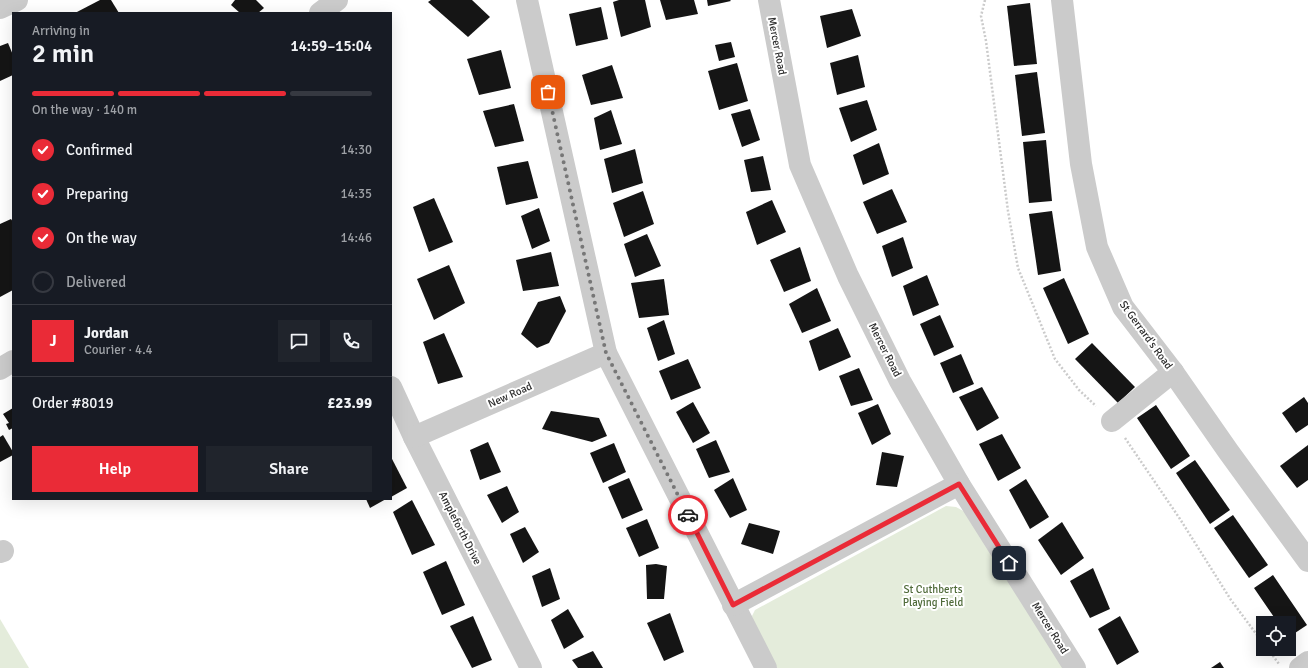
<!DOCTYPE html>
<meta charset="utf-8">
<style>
body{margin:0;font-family:Signika,sans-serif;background:#20242c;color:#f1f3f6;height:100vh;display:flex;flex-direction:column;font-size:15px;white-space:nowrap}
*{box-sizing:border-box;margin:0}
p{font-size:13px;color:#9ea1a6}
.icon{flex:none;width:22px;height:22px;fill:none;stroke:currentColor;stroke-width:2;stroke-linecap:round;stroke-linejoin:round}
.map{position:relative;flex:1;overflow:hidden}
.details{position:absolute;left:12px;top:12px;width:380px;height:488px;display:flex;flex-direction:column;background:#171b24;border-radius:0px;box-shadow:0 4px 16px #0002}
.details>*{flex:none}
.controls{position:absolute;left:1256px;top:616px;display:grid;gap:8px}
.controls a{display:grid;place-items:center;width:40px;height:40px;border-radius:0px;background:#171b24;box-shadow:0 4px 16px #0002;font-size:20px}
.pin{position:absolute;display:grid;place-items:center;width:34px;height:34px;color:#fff;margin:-17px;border-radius:8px;box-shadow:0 2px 6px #0006}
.courier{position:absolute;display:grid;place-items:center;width:40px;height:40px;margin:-20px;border:3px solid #ea2b37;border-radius:50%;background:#fff;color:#222;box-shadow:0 1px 5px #0007}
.headline em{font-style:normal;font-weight:600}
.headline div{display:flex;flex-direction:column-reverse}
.headline{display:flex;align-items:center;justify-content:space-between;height:68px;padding:0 20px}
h1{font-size:26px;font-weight:600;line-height:30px}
.bar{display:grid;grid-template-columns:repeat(4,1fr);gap:6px 4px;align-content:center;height:48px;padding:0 20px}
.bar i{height:5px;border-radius:3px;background:#363941}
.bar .active{background:#ea2b37}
.bar p{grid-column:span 4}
.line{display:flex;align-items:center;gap:10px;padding:0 20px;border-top:1px solid #363941}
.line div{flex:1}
.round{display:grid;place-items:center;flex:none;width:42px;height:42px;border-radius:0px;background:#20242c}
ol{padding:0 20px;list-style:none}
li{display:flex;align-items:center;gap:12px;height:44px}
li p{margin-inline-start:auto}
li .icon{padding:4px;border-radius:50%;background:#ea2b37;color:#fff;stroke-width:4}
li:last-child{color:#9ea1a6}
li i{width:22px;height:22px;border:2px solid #363941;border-radius:50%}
.cta{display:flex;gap:8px;margin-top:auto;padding:8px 20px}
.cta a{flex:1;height:46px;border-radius:0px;background:#ea2b37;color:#fff;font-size:16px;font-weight:600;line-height:46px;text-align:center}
.cta a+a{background:#20242c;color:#f1f3f6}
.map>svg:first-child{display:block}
</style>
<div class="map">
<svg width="1308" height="668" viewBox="0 0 1308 668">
<rect width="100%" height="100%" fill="#fff"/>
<g fill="#e4ecdb">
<polygon points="946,506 956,507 967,513 1063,668 777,668 754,624 752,616 755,610"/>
<polygon points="0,619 29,668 0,668"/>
</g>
<g fill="#151515">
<polygon points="100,0 111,0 119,13 75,13"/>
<polygon points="235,0 256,0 264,8 258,13 240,13 231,5"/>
<polygon points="431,0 472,0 490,17 468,37 428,2"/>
<polygon points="619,0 645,0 651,27 621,37 613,2"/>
<polygon points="660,0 694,0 698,14 666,20"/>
<polygon points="707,0 730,0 731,1 708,6"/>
<polygon points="1030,3 1037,64 1014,66 1007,6"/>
<polygon points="601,7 608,39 576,46 569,14"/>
<polygon points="852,9 861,36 827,48 820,16"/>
<polygon points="731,42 735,57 719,61 715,45"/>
<polygon points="8,43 13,55 13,75 0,81 0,46"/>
<polygon points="501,50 511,88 479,95 467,59"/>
<polygon points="858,55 865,87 837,95 830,63"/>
<polygon points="737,63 748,101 719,110 708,71"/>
<polygon points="612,65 623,98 591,105 582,75"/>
<polygon points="1037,72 1045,133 1022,136 1015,75"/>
<polygon points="867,100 877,130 851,142 839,108"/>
<polygon points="514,104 524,141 495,147 483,111"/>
<polygon points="750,109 760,140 742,147 731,114"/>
<polygon points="611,110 622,144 600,150 594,118"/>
<polygon points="1046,140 1052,201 1029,203 1023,142"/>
<polygon points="879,143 889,174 863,185 853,155"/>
<polygon points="635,149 643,183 612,193 604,159"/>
<polygon points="763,156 771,190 751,192 744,160"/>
<polygon points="528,161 538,198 506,205 497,167"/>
<polygon points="892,189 907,222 877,234 863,202"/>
<polygon points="643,191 654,224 624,237 613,203"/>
<polygon points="434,198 453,242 429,252 413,207"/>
<polygon points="772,200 786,232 757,245 746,212"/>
<polygon points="539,208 550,241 532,249 521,216"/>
<polygon points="1052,211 1061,271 1038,275 1029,214"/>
<polygon points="11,219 13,222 13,290 0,297 0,224"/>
<polygon points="647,234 661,266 635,277 624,244"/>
<polygon points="903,237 913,268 892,277 882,246"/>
<polygon points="800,247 811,281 784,292 770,260"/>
<polygon points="551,252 559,286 523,291 516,260"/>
<polygon points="449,265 465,303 434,320 417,279"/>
<polygon points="927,275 939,305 913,316 903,286"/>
<polygon points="1064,278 1089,334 1068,344 1043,288"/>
<polygon points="664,279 669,315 639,318 631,283"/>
<polygon points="817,288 831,321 802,333 789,304"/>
<polygon points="560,296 566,311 549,343 537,348 521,334 538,302"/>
<polygon points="940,315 954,347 934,356 920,324"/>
<polygon points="664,320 675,354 658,361 647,328"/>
<polygon points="838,328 851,357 819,371 809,341"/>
<polygon points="444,333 463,377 438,384 423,342"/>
<polygon points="1092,343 1135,387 1118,403 1075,359"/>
<polygon points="961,354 974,384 953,393 940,363"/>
<polygon points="688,359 701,388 671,400 659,371"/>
<polygon points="859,368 873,400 851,406 839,376"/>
<polygon points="982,387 999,418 977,431 959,397"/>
<polygon points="1304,397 1308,403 1308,425 1296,433 1282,413"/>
<polygon points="693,402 710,433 693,443 676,412"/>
<polygon points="878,404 891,434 872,445 858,413"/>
<polygon points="1156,405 1190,456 1171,469 1137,418"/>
<polygon points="13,408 13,428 9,430 6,424 9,423 3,414"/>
<polygon points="551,411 599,418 607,436 592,442 542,429"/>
<polygon points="1002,434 1021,468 998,481 979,444"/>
<polygon points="3,435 13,452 13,455 0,462 0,437"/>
<polygon points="716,440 730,472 709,478 696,449"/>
<polygon points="488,442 501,472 480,480 470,450"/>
<polygon points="614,443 626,472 603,483 590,453"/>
<polygon points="1308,445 1308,480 1297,488 1280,466"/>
<polygon points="882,452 904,456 897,487 876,485"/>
<polygon points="391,457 407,488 391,497"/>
<polygon points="1195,460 1230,510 1210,524 1176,473"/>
<polygon points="629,478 643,510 622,519 608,487"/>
<polygon points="733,478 747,510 730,518 714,490"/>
<polygon points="1026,479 1049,517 1030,529 1009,490"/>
<polygon points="507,486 519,512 502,523 487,495"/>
<polygon points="366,499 386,499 370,508"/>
<polygon points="412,500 435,545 412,555 393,512"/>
<polygon points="1233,515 1268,565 1249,578 1214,528"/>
<polygon points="647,519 659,548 639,557 626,528"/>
<polygon points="1062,522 1084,558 1061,575 1038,540"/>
<polygon points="749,523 780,531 773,554 741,544"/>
<polygon points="525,527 539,552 523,563 510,534"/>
<polygon points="446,561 465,605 442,615 423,572"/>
<polygon points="656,564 667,566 664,599 647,599 646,565"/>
<polygon points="550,568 560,599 542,607 532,576"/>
<polygon points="1093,568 1110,609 1090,618 1070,581"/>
<polygon points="1273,575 1307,625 1289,637 1289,623 1278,623 1254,588"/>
<polygon points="568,609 584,637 564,649 551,620"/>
<polygon points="670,613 684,652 664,661 647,623"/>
<polygon points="473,616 492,660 472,668 450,626"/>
<polygon points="1120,616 1139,652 1117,665 1098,629"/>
<polygon points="593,651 603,668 578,668 572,660"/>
<polygon points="1220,662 1224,668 1211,668"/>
</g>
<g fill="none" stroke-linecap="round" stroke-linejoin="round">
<g stroke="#cbcbcb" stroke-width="2.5" stroke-dasharray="2 2" stroke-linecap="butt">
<polyline points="985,0 981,16 986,41 1008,211 1018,268 1055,359 1079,390 1096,406"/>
<polyline points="1125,438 1180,519 1231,600 1263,643"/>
<polyline points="1268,649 1279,664"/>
</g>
<g stroke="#cbcbcb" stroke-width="22">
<polyline points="527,0 606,353 766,668"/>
<polyline points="769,0 800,165 848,276 900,381 959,484 1075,668"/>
<polyline points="1062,0 1081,164 1097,247 1123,307 1173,372 1228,451 1308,561"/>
<polyline points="0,8 17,0"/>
<polyline points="320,13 337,0"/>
<polyline points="0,369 13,361"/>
<polyline points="391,387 414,437 531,668"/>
<polyline points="1112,421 1173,372"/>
<polyline points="414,437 606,353"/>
<polyline points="0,552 3,551"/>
<polyline points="733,605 959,484"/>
<polyline points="1300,668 1308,662"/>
</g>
</g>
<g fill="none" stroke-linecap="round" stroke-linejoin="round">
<polyline stroke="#777" stroke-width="4" stroke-dasharray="0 7.2" points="548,92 606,353 688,515"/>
<polyline stroke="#ea2b37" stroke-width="5" points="688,515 733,605 959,484 1009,563"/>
</g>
<g text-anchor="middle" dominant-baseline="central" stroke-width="4" stroke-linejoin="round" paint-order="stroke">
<g font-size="11" fill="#2e2e2e" stroke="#fff">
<text transform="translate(777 46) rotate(79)">Mercer Road</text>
<text transform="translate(1146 335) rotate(54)">St Gerrard's Road</text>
<text transform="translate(885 350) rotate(63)">Mercer Road</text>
<text transform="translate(510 395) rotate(-24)">New Road</text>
<text transform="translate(460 528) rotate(63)">Ampleforth Drive</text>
<text transform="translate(1050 628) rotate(58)">Mercer Road</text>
</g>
<g font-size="11" fill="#506b3a" stroke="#fff">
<text x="933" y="589">St Cuthberts<tspan x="933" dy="13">Playing Field</tspan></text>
</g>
</g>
</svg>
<div class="controls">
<a><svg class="icon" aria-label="locate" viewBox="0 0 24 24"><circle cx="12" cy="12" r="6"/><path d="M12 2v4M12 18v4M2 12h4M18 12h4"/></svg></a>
</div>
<div class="pin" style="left:548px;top:92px;background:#ea580c"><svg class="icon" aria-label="bag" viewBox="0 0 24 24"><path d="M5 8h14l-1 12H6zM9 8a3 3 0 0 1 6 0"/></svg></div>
<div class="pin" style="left:1009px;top:563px;background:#1f2937"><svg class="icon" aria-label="home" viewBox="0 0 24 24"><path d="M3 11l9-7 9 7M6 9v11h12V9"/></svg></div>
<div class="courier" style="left:688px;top:515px"><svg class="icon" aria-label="car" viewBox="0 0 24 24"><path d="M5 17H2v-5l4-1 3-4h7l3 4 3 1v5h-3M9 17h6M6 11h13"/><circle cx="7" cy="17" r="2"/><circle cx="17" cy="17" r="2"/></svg></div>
<section class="details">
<div class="headline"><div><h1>2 min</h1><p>Arriving in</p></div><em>14:59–15:04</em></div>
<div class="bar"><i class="active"></i><i class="active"></i><i class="active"></i><i></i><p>On the way · 140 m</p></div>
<ol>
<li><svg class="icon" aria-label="check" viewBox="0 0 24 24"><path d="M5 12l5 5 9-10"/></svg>Confirmed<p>14:30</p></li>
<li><svg class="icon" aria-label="check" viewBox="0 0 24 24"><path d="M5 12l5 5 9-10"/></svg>Preparing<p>14:35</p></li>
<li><svg class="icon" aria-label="check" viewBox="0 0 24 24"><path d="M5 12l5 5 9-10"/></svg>On the way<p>14:46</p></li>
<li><i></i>Delivered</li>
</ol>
<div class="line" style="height:72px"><b class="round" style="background:#ea2b37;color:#fff">J</b><div><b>Jordan</b><p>Courier · 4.4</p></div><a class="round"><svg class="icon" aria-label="chat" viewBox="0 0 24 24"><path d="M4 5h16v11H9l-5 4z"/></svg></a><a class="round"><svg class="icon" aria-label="phone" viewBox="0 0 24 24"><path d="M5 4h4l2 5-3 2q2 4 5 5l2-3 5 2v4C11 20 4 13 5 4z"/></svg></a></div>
<div class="line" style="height:52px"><div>Order #8019</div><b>£23.99</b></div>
<div class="cta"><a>Help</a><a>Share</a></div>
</section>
</div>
